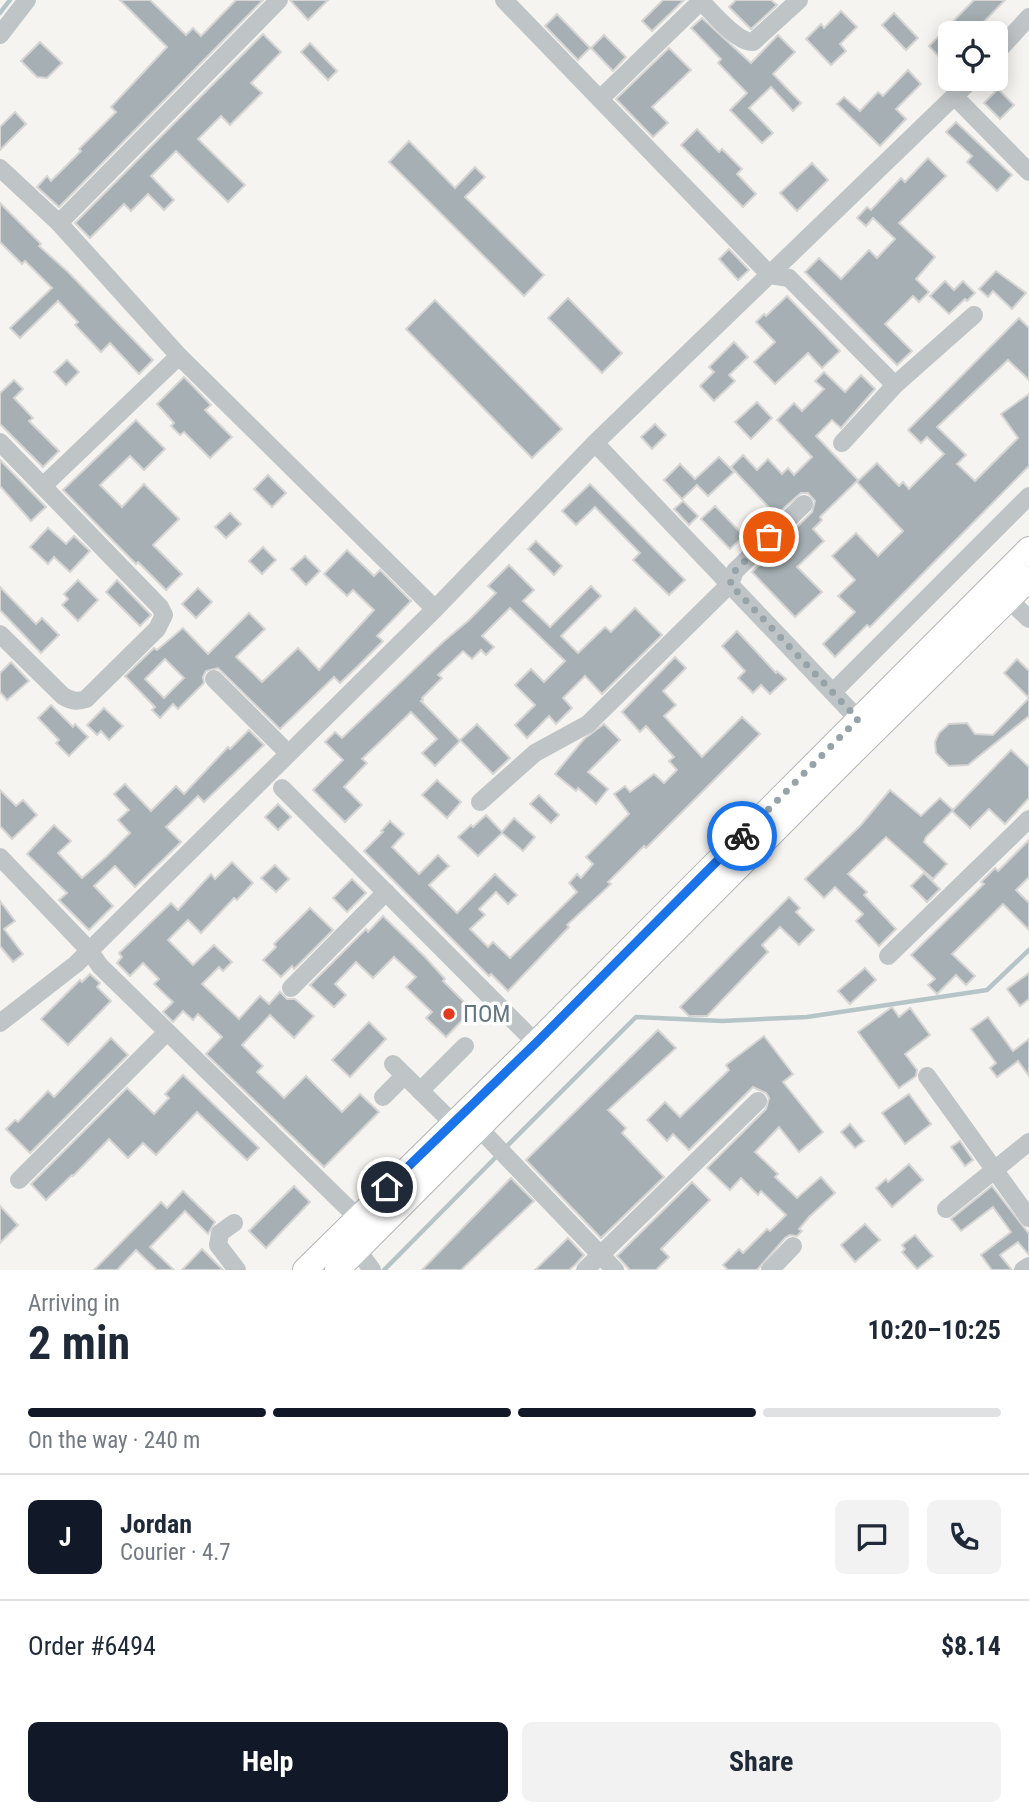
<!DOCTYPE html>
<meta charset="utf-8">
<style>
body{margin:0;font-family:"Roboto Condensed",sans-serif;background:#f2f2f3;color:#1f2937;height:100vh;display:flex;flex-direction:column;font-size:26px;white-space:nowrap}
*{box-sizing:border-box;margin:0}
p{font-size:23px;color:#747a83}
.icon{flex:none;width:38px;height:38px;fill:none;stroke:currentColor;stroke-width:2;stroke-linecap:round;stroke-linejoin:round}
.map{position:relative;height:1270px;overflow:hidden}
.panel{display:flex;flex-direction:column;background:#fff;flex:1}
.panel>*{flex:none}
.fabs{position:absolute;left:938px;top:21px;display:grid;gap:14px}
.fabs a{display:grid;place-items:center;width:70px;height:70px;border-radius:10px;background:#fff;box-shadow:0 4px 18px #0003;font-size:35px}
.pin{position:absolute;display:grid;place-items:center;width:60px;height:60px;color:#fff;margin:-30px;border:4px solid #fff;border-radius:50%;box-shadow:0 2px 7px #0007}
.courier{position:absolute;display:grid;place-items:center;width:70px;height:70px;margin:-35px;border:5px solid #1a73e8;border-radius:50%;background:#fff;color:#222;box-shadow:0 2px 9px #0007}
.overview em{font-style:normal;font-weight:700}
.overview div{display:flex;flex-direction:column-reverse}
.overview{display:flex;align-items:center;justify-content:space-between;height:119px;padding:0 28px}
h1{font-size:46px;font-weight:700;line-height:52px}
.bar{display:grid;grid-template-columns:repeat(4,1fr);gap:10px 7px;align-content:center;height:84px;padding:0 28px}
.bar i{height:9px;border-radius:5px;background:#e0e1e3}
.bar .on{background:#111827}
.bar p{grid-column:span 4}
.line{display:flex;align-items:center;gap:18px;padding:0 28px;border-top:2px solid #e0e1e3}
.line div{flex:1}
.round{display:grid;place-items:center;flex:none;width:74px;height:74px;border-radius:10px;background:#f2f2f3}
.button{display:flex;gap:14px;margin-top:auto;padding:14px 28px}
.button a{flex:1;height:80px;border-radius:10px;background:#111827;color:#fff;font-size:28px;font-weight:700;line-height:80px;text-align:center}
.button a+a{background:#f2f2f3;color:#1f2937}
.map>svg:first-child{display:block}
</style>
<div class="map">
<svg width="1029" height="1270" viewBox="0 0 1029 1270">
<rect width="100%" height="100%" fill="#f5f4f0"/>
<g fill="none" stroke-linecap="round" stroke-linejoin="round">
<g stroke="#b5c4c6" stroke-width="4.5">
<polyline points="0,13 10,0"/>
<polyline points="504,1149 636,1017 722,1021 807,1017 987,990 1029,950"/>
<polyline points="384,1270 498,1155"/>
</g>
</g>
<g fill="#a6b0b4" stroke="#d6d5d3" stroke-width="2" fill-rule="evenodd">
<polygon points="120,0 150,0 186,35 193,28 201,36 236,0 263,0 59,207 37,187 47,176 51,181 81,151 79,149 116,112 111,107 167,47"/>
<polygon points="290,0 328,0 308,20"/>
<polygon points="663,0 684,0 652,31 642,21"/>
<polygon points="736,0 771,0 777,5 751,29 729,7"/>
<polygon points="974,0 1005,0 973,33 950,33 950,56 944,62 929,46"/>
<polygon points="841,11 857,27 840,44 846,51 831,65 806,39 821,24 824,28"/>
<polygon points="894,13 918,38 906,50 882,25"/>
<polygon points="557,14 590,48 578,60 545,26"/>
<polygon points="702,18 751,63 778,35 795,52 773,74 801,103 793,111 771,87 749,108 773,133 762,143 730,110 747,93 718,63 721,59 691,28"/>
<polygon points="263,34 281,52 251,83 262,93 230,125 221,116 198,139 245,185 228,202 176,151 151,176 174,200 164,210 148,194 131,211 124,204 90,238 75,223"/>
<polygon points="604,35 626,57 613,71 591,48"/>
<polygon points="40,42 62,63 47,78 37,77 21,61"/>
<polygon points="310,43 337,71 328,80 301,52"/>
<polygon points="669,48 691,70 652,107 668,123 653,137 616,99"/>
<polygon points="908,70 921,84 896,109 906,119 880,146 837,104 844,97 860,111 878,92 883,96"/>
<polygon points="998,89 1014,105 1000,119 984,103"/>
<polygon points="15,112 26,124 0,150 0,127"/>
<polygon points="956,122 1012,175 997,191 967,162 972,156 946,132"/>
<polygon points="697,129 719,152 722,149 742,169 737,174 756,194 743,207 681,145"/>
<polygon points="409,141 455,188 475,167 485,177 465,197 544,275 524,296 389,162"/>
<polygon points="928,158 946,176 899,223 935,257 916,279 929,292 919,302 913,296 885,324 912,351 897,365 805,272 819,258 841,279 869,250 877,258 895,239 873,218 866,226 857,218 867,207 871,210 901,178 905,182"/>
<polygon points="812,163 828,180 797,211 780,193"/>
<polygon points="0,203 41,244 39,246 68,272 153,360 139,374 110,343 101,352 75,325 78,322 58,301 20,338 10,328 52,288 25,261 22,264 0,242"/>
<polygon points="729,249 749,270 738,280 719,259"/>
<polygon points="996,271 1026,293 1012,309 993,291 988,297 979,289"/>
<polygon points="945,281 954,290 963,281 975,293 967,301 965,299 949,314 930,296"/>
<polygon points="787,296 840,351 822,368 808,353 775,384 754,362 775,342 756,322 764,314 766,316"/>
<polygon points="568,298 622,353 602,373 548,318"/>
<polygon points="435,300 562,429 532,458 406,329"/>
<polygon points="1019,318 1029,328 1029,380 1008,360 937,427 966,455 957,464 975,481 1018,438 1001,414 1029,394 1029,466 870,627 867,625 835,657 823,644 855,612 838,596 855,580 832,556 856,533 878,556 903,531 857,482 877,463 899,486 903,482 909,489 944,454 927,437 921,443 908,430"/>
<polygon points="734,342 748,357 729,375 735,381 714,401 700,386 714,372 709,367"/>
<polygon points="67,360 79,372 66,385 54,372"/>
<polygon points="824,372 845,392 861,375 875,389 841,428 832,420 816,436 858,480 820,517 822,520 813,529 824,541 797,567 822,592 795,617 752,572 812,512 815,501 808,493 801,493 776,515 731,467 743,455 757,470 768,459 782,474 788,468 794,475 812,457 777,420 794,403 802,411 824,389 815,381"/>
<polygon points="184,377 211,405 205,410 232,437 210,458 184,432 180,435 171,426 174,423 157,404"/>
<polygon points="14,380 23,389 14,398 33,418 29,421 59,451 43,467 0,424 0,393"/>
<polygon points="757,402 772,418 751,439 735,422"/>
<polygon points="136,420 165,449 144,470 130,456 100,485 122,507 144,484 179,519 153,545 182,574 166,590 138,562 136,564 63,490"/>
<polygon points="655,424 666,435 652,449 641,437"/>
<polygon points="719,457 734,472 708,496 697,485 682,499 664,480 680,464 695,479"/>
<polygon points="0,460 46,507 31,521 0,486"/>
<polygon points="268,475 286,493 272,507 254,489"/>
<polygon points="590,484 685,580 669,595 633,560 640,553 595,507 576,525 562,511"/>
<polygon points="683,501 698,516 689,525 674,509"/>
<polygon points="715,506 744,536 730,549 701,519"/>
<polygon points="230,513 241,524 226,538 215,527"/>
<polygon points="48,528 66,544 74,536 90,551 70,572 54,557 48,564 30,547"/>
<polygon points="536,541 562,566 554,575 528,549"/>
<polygon points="263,547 276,560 262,574 249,561"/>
<path d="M347,550L374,576L380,570L411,601L377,636L383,641L360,664L340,683L334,677L280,729L218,668L206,671L203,677L204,683L178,709L173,704L160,718L152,710L155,707L125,676L154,648L157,650L183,628L208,654L249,613L265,629L236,657L262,682L298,648L319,670L374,610L353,590L347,596L324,574ZM165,659L184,678L164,698L145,679Z"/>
<polygon points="305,556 320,571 306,585 291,569"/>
<polygon points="509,565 534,590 523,601 550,627 591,586 601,596 561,636 578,653 605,627 611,632 635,608 662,635 602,694 585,676 563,698 572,708 556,724 549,716 527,738 515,725 535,705 515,685 531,669 544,682 565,661 510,608 482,636 494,647 486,655 481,650 472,659 463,651 438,675 442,678 422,698 423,700 421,701 460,741 435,766 422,753 437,739 411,712 362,759 367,763 344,787 362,805 345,822 313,790 343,760 325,742 335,732 342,738 443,642 468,621 496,593 488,586"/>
<polygon points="78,580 98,600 78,621 62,605 68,599 64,594"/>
<polygon points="117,580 151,615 140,626 106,592"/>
<polygon points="0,587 36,624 42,618 59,635 41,653 0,610"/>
<polygon points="198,588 212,602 196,618 182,604"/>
<polygon points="737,631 776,673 777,671 786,679 770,694 761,685 753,693 738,678 745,671 722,646"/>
<polygon points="675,657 686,668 663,691 676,705 664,716 702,757 742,717 760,734 646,848 644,846 608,882 611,884 567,925 569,927 508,991 491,974 489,976 364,851 383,832 381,831 390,821 404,834 392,847 419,874 438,855 449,866 429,885 457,913 495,874 517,895 508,904 496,892 479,909 485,915 470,929 488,947 493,942 510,958 577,892 569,883 577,874 581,878 593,864 586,857 629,814 614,794 625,786 630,792 654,774 664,783 677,770 669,761 674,757 646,726 640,732 622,712"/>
<polygon points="1017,659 1029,671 1029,716 968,765 949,766 936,753 935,742 939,733 949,724 967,723 975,734 993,735 1029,698 1004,673"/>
<polygon points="11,662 29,681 7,700 0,692 0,673"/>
<polygon points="51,705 73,727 75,724 88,737 69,756 56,743 59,740 38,718"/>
<polygon points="104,708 123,726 109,740 101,731 97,735 87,725"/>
<polygon points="477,724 510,758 493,774 460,740"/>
<polygon points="604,724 620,740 588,772 608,789 596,804 578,788 576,791 555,774 584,739"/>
<polygon points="249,730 264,745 204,802 198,796 166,827 181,842 135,887 115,866 94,886 113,906 89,930 59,900 67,893 27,854 54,825 71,841 58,853 82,878 106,857 130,833 118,820 129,810 114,794 125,784 151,811 176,786 184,794 228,747 230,749"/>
<polygon points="1011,750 1029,767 1029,798 1005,824 989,809 970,828 952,811"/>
<polygon points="437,780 461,802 447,818 422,795"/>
<polygon points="0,790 16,806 23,800 37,815 12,839 0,826"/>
<polygon points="890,790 921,816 940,798 953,810 926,837 924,842 947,864 933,879 886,837 848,874 867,892 864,895 896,929 879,946 856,921 863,914 835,887 824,898 805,879 861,825"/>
<polygon points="539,795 559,815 551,823 530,804"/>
<polygon points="278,804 291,817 278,830 265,817"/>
<polygon points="486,815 502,832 514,818 535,837 523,851 502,833 478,856 458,837 471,825 473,827"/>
<polygon points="1029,840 1029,877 1016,890 1029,903 1029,930 1003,904 952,954 975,976 966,985 956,975 937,994 928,985 935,979 911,955 984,884 981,882 995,868 998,871"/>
<polygon points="232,862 253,883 237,900 234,898 201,933 188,920 168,940 193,965 214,945 232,962 223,971 219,967 202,984 239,1019 260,996 269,1004 280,992 287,999 295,999 314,1016 294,1038 270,1015 242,1045 263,1066 257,1072 284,1098 306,1076 342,1112 360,1094 379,1112 324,1167 206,1054 222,1037 198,1014 193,1020 183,1011 173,1022 163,1012 173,1002 154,984 159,979 143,963 130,976 117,963 122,957 119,953 171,903 178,910 211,874 215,879"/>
<polygon points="275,865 289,879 276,892 261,878"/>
<polygon points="924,873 940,889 927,902 911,886"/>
<polygon points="352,879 366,893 347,912 333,898"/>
<polygon points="789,897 800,908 796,912 814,930 799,945 780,927 762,945 768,952 707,1016 689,1016 680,1007"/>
<polygon points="0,901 15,921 4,929 23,954 13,962 0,946"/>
<polygon points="310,908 333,930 294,969 292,966 281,977 263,960 276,947 274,944"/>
<polygon points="383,916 425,957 445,979 443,981 472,1010 446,1037 426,1018 432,1012 406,987 416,977 394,957 373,978 356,962 335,984 346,995 334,1007 310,985 366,929 368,932"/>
<polygon points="865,968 876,980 850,1004 838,991"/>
<polygon points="1029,973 1029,999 1020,1006 1007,989"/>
<polygon points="90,974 100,983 97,987 111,1001 68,1045 41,1019 80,980 82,982"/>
<polygon points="892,1007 899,1017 910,1008 930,1035 905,1054 917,1070 916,1076 899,1088 858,1032"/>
<polygon points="988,1017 1013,1051 1029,1039 1029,1076 1018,1061 997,1077 990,1068 996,1063 971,1029"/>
<polygon points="369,1022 386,1039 350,1077 332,1060"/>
<polygon points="658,1030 676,1048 608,1110 626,1128 622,1133 664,1177 601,1238 526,1160"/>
<polygon points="764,1036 793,1074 783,1082 823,1132 799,1152 779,1127 755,1152 778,1174 775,1177 797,1198 821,1177 835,1193 809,1217 799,1229 802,1231 797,1236 790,1235 785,1238 757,1270 728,1270 723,1265 739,1249 743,1253 767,1229 770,1231 786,1215 761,1191 758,1195 741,1178 730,1190 707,1168 766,1109 769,1098 766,1093 753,1087 689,1150 673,1134 667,1141 647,1120 665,1102 680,1117 729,1070 726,1065"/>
<polygon points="111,1038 128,1055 30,1153 6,1129 15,1120 18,1122 48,1091 54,1097"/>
<polygon points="183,1075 259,1148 247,1160 197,1112 156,1155 143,1143 128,1158 109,1139 73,1176 72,1175 46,1200 31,1184 127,1088 154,1114 169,1098 165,1094"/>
<polygon points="909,1094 931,1124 905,1144 882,1113"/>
<polygon points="850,1124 864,1141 855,1148 841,1132"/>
<polygon points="960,1141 973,1160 965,1166 951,1147"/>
<polygon points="909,1164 923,1180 892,1207 876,1188 886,1179 888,1182"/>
<polygon points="511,1178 534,1201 461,1270 422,1270"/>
<polygon points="692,1182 710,1200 661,1249 669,1257 656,1270 630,1270 617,1256"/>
<polygon points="294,1186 310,1202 266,1248 249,1231"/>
<polygon points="992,1186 1029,1234 1029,1255 1018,1242 1000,1255 1012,1270 992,1270 981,1255 1011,1232 993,1207 961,1231 951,1219"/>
<polygon points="183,1191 215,1222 208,1234 185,1211 150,1247 174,1270 157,1270 136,1250 117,1270 94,1270 161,1202 167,1208"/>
<polygon points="0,1206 18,1225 0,1243"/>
<polygon points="865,1224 880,1240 855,1262 841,1245"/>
<polygon points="915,1235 933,1256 917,1269 902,1252 905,1249 902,1245"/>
<polygon points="568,1238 584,1255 576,1264 569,1270 535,1270"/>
<polygon points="202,1249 223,1270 182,1270"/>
</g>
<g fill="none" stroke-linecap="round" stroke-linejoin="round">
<defs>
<g id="highway">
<polyline points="305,1270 536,1043 1029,549"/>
<polyline points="337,1270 847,758 1029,579"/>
</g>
</defs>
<use href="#highway" stroke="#b2b6b9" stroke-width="26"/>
<g stroke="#bfc4c6" stroke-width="18">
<polyline points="504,0 770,275 789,278 895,385"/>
<path d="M700,0C712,12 736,42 753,42L799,0"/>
<polyline points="0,35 27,0"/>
<polyline points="996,53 1029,17"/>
<polyline points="955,97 1029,172"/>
<polyline points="600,99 701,1"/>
<polyline points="0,168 59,223 179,356 435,609"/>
<polyline points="59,223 279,0"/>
<path d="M0,442L160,607L164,615L157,629L86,699C77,702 71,701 63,696L0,634"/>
<polyline points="595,443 858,719"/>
<polyline points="842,443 895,385 974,315"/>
<polyline points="43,486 179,356"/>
<polyline points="1009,600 1029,619"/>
<polyline points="214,679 288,753"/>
<polyline points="833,692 1029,496"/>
<polyline points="282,788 536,1043"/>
<polyline points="480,802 535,753 588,724 730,584 735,571 804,504"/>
<polyline points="0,857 89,950 100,966 357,1217"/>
<polyline points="888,956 1029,819"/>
<polyline points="291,988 386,892"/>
<polyline points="0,1023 76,964 435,609 595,443 972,79"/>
<polyline points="393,1064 453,1123"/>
<polyline points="927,1076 1029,1218"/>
<polyline points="420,1091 465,1046"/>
<polyline points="383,1097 404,1076"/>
<polyline points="478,1127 615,1270"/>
<polyline points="19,1180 167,1032"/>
<polyline points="946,1209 1029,1142"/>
<polyline points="234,1223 220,1233 218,1245 237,1270"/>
<polyline points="357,1249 372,1270"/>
<polyline points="585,1270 758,1101"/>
<polyline points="770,1270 793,1246"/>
<polyline points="1023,1270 1029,1266"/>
</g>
<use href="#highway" stroke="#fff" stroke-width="24"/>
</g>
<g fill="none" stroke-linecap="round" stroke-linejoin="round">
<polyline stroke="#96a3a8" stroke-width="7" stroke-dasharray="0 12.6" points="742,836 858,719 730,584 735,571 769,537"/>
<polyline stroke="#1a73e8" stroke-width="9" points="387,1187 536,1043 742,836"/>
</g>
<circle fill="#e43a21" stroke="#fff" stroke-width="2.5" cx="449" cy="1014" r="7"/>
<g text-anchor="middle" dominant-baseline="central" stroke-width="7" stroke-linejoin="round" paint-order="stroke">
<g font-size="24" fill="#637782" stroke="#fff" text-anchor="start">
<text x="463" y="1014">ПОМ</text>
</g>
</g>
</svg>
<div class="fabs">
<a><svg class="icon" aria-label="locate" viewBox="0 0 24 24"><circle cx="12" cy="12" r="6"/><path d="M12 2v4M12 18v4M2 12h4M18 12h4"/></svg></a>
</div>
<div class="pin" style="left:769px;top:537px;background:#ea580c"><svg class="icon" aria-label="bag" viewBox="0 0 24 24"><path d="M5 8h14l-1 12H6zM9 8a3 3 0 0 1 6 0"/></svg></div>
<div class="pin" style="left:387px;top:1187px;background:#1f2937"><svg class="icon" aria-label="home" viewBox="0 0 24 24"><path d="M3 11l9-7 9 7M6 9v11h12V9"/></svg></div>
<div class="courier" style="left:742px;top:836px"><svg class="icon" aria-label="bike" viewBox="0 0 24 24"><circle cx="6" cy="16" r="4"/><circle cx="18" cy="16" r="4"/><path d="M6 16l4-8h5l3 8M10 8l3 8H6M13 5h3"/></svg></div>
</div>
<section class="panel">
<div class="overview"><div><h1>2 min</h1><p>Arriving in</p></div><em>10:20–10:25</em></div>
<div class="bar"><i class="on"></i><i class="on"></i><i class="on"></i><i></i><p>On the way · 240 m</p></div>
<div class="line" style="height:126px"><b class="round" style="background:#111827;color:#fff">J</b><div><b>Jordan</b><p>Courier · 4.7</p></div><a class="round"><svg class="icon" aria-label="chat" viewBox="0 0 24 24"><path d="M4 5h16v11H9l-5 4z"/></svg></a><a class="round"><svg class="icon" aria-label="phone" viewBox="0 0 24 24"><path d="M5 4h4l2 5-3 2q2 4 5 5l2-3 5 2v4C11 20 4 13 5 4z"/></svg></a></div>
<div class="line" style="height:91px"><div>Order #6494</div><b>$8.14</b></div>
<div class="button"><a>Help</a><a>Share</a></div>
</section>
